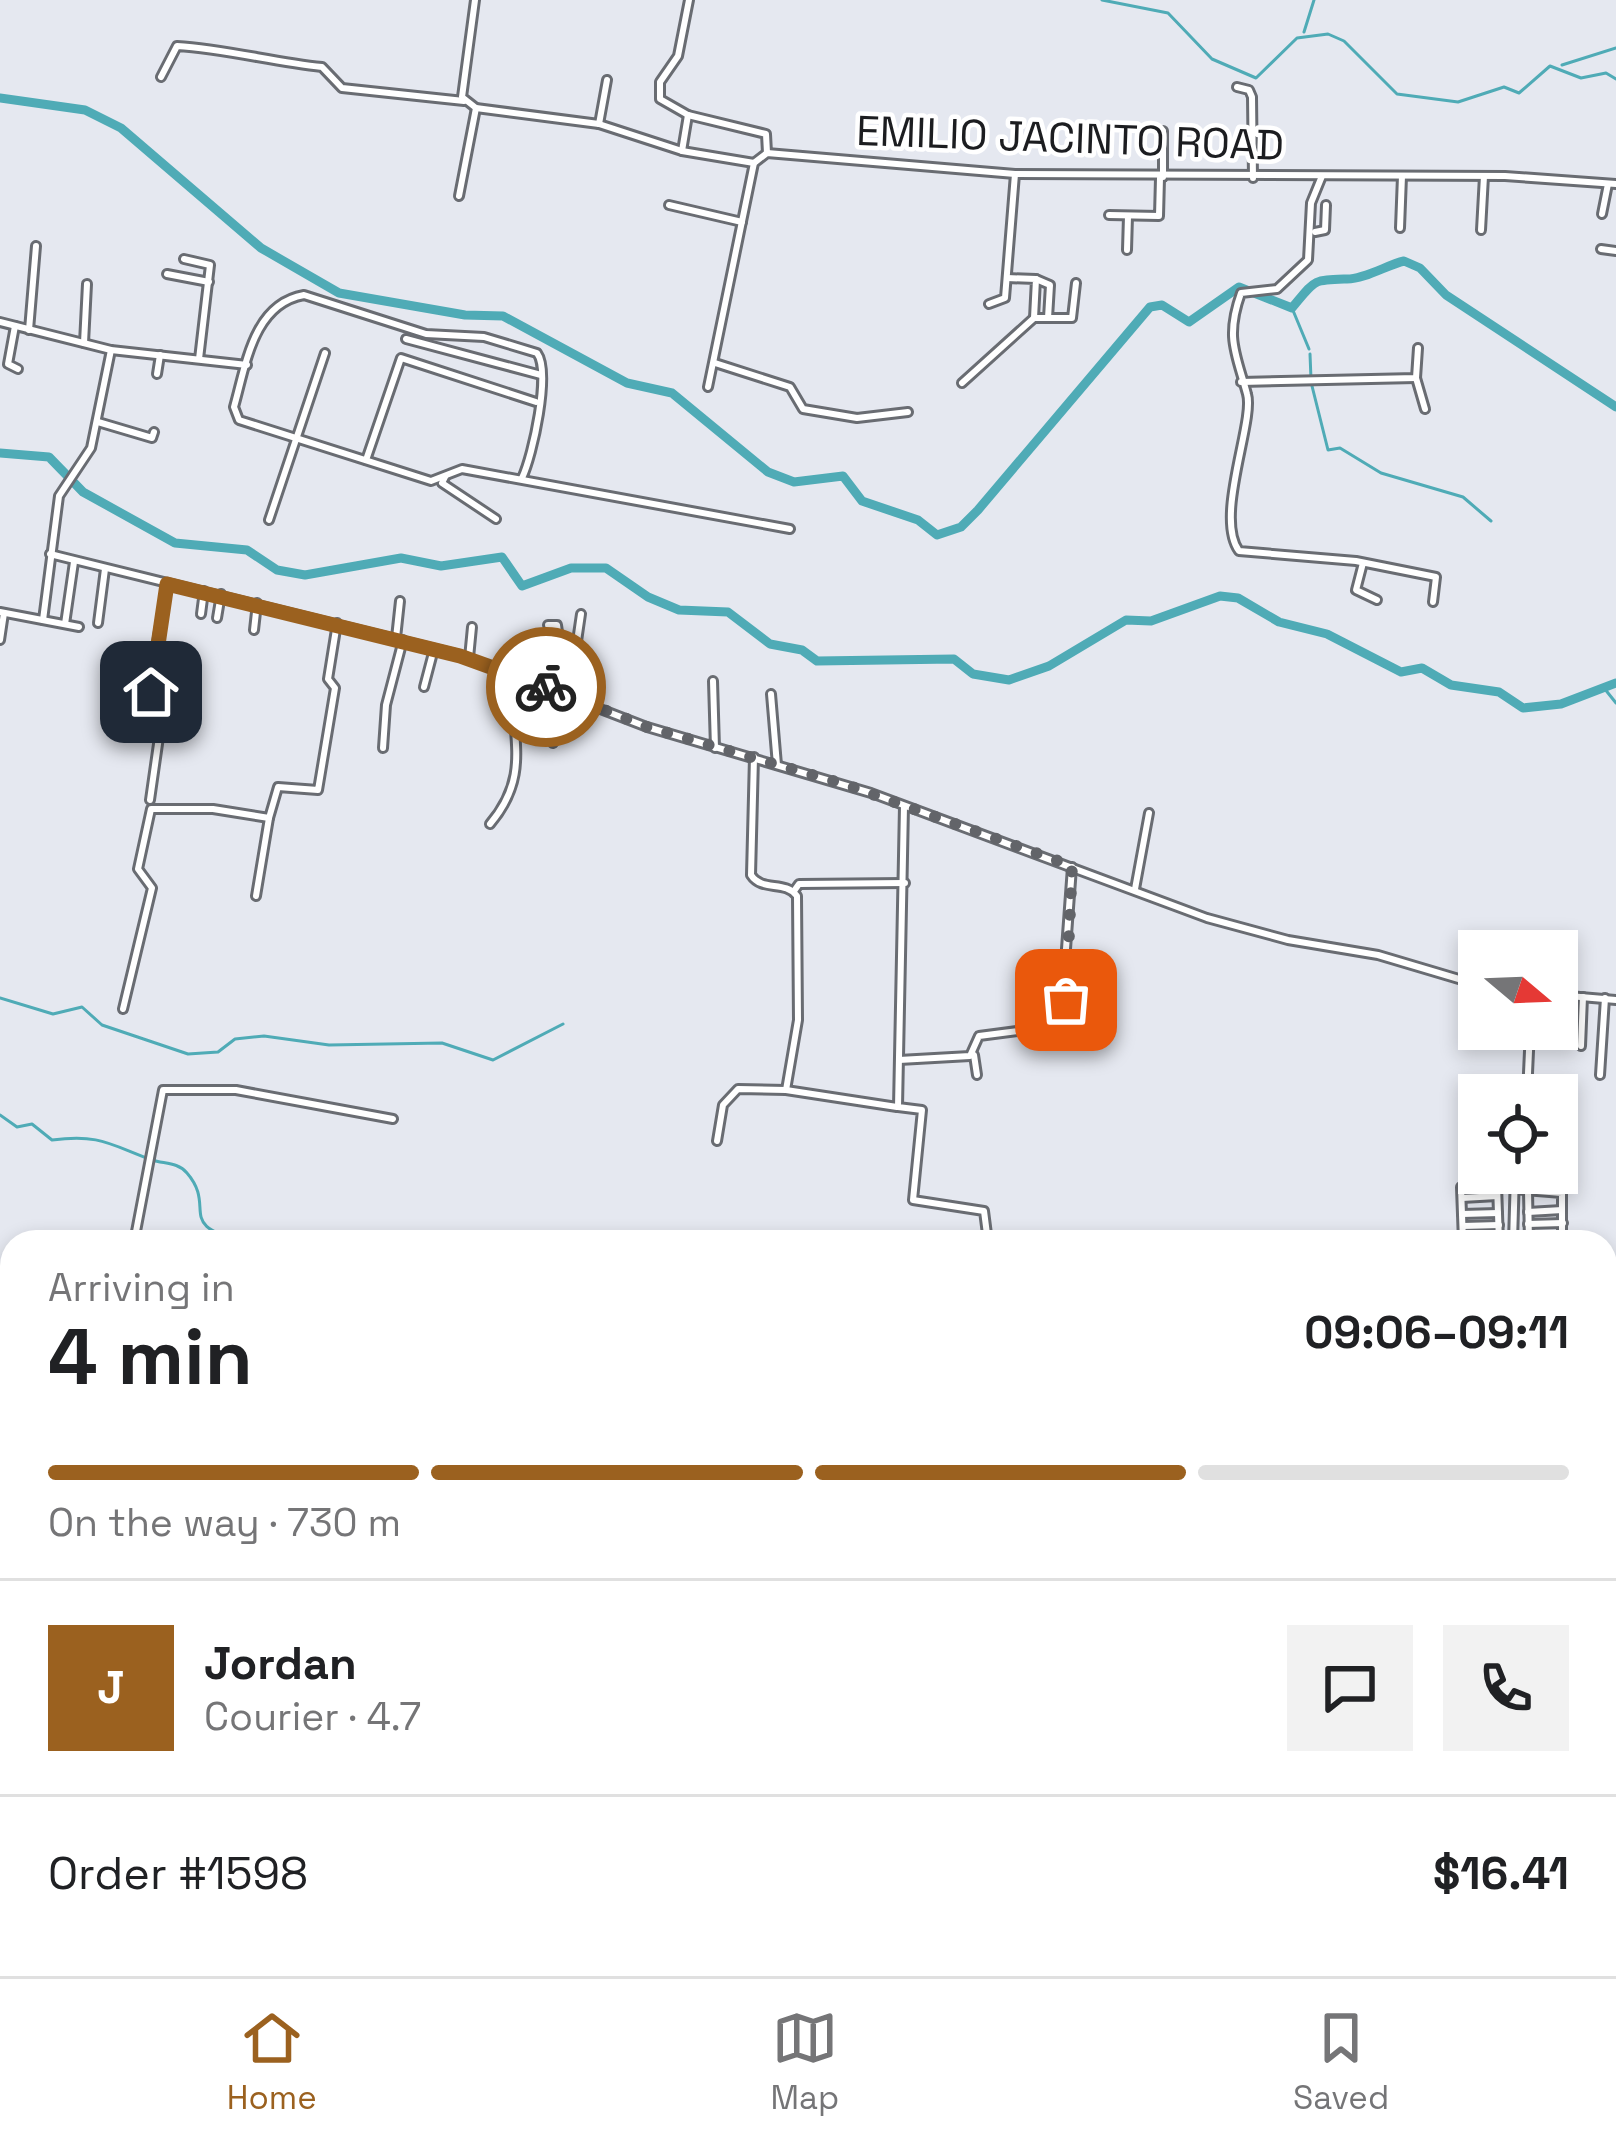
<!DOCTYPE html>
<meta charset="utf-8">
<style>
body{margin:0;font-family:"Space Grotesk",sans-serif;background:#f2f2f2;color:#202124;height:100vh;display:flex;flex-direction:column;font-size:45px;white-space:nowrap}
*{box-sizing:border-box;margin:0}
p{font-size:39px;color:#757577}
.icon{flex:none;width:66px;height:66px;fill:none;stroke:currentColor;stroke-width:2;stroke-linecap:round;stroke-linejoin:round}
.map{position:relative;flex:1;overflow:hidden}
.sheet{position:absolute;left:0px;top:1230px;width:1617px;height:747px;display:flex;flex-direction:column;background:#fff;border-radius:36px 36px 0 0;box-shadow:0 6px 18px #0003}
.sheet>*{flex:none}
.needle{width:78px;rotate:109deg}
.fabs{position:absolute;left:1458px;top:930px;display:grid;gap:24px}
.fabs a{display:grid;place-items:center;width:120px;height:120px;border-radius:0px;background:#fff;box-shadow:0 6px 18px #0003;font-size:60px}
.pin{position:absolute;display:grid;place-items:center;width:102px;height:102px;color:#fff;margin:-51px;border-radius:24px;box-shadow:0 6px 18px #0006}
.courier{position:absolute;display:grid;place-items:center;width:120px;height:120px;margin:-60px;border:9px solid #9b611f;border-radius:50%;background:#fff;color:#222;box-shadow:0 3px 15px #0007}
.headline em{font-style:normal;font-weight:600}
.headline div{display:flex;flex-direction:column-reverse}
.headline{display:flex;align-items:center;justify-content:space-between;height:204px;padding:0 48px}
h1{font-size:78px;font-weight:600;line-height:90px}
.bar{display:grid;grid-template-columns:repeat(4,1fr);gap:18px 12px;align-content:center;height:144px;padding:0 48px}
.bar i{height:15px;border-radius:9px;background:#e0e0e0}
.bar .on{background:#9b611f}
.bar p{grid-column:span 4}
.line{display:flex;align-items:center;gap:30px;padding:0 48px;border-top:3px solid #e0e0e0}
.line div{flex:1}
.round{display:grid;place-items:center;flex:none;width:126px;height:126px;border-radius:0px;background:#f2f2f2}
.tabs{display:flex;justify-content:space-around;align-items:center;height:168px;border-top:3px solid #e0e0e0;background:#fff;font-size:33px;color:#757577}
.tabs a{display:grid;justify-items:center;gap:6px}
.tabs .on{color:#9b611f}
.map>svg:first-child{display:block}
</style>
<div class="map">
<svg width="1616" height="1976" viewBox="0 0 1616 1976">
<rect width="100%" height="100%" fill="#e5e8f0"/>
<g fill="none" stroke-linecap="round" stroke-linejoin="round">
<g stroke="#4fabb6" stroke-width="3">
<polyline points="1102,0 1168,13 1212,59 1256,78 1297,38 1328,34 1344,41 1397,94 1458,102 1504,87 1519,93 1550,66 1581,78 1606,73 1616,79"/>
<polyline points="1304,32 1314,0"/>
<polyline points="1562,65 1616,48"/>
<polyline points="1292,308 1309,349"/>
<polyline points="1310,354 1311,379"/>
<polyline points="1312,386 1328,450 1340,448 1381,473 1463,497 1491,521"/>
<polyline points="1604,688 1616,703"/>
<polyline points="0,998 53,1014 82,1007 102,1025 188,1054 218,1052 235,1039 264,1036 329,1045 442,1043 493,1060 563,1024"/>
<path d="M0,1115L17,1127L32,1124L52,1140C100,1134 109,1144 152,1160C164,1164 178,1162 187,1173C218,1209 172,1226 248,1242"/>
</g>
<g stroke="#4fabb6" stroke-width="9">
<path d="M0,98L85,110L121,128L261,248L339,293L465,315L503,316L627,383L672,393L768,472L794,482L843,476L862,501L918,520L937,535L961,527L978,510L1150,307L1162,305L1189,322L1239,287L1292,308C1316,279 1312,280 1347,279C1365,279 1387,265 1404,261L1420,268L1446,295L1616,407"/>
<polyline points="0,453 49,457 83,492 175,543 247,550 277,570 305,575 401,558 441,566 502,557 522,586 571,568 606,568 648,597 679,610 728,612 770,644 802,650 817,661 954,659 973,674 1009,680 1049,666 1126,620 1151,621 1220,596 1238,598 1279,622 1327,634 1401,672 1422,668 1451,685 1499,692 1523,708 1561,704 1616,683"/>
</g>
<defs>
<g id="minor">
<polyline points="475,0 462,97 476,108 599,124 682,151 754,163"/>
<polyline points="689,0 678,56 660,82 660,99 688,115 766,134 767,153"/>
<path d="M161,77L177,46C226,49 273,62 322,67L342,88L464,101"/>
<polyline points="1237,87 1249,90 1252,97 1253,178"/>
<polyline points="599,124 607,80"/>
<polyline points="1163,131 1163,177"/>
<polyline points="682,151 688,115"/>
<path d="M1322,176L1311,203L1308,260L1277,289L1241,293C1225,338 1236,353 1247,394C1255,421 1214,517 1239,551L1356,561L1436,577L1433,602"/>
<polyline points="459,196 476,108"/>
<polyline points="669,205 742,222"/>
<polyline points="1602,214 1608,184"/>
<polyline points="1109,215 1159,216 1160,178"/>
<polyline points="1400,228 1402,176"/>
<polyline points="1481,230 1484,176"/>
<polyline points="1315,232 1325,230 1326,205"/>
<polyline points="1601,249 1616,251"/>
<polyline points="1127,250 1128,216"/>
<polyline points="184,259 210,265 199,359"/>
<polyline points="167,274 209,282"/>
<polyline points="1007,278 1036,279 1034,318 1072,318 1076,283"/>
<polyline points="1036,279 1050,285 1048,318"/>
<polyline points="989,304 1005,298 1015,174"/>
<polyline points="0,322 111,350 247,365"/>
<polyline points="15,326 8,364 18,369"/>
<polyline points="29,330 36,246"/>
<polyline points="406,339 541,375"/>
<polyline points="84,343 87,284"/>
<polyline points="715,363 790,387 803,409 857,418 908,412"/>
<polyline points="157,374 160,355"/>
<polyline points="1416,378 1425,409"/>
<polyline points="1241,382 1416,378 1418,348"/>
<polyline points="962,383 1034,318"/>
<polyline points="708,387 754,163 767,153 1015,174 1505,176 1616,184"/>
<polyline points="98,422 152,438 154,432"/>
<polyline points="366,460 401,358 536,402"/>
<polyline points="445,477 442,483 496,519"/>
<path d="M522,478C533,455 551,372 537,353L484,337L426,334L304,295C253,304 246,365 234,407L239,420L431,481L462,469L790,529"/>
<polyline points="269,520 325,353"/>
<polyline points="50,554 460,655 647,727 871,793 1207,918 1288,940 1378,955 1479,985"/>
<polyline points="1363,563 1356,590 1377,600"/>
<polyline points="0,612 79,627"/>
<polyline points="201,614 204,591"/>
<polyline points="217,618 221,594"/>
<polyline points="43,620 59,496 91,448 111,350"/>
<polyline points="98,623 105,569"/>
<polyline points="65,624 74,562"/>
<polyline points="254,630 257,603"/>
<polyline points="396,638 400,601"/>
<polyline points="0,640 4,613"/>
<polyline points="469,658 472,627"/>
<polyline points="713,681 715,748"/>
<polyline points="424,687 434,649"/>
<polyline points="546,687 558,632 557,625 548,625"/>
<polyline points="551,689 548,724 553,743"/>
<polyline points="771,694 777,765"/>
<polyline points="569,696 581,614"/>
<polyline points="383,748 386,705 403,640"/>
<path d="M754,757L751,875C762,892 785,880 797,896L798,1020L786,1090L897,1107"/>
<polyline points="150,800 159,737 150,684 167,584"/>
<polyline points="904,806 898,1107 922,1110 913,1200 984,1211 988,1242"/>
<path d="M490,824C534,772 508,734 514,675"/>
<polyline points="1135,889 1149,813"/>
<polyline points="794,891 799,884 905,883"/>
<polyline points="256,896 269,818"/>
<polyline points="1557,995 1616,1000"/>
<polyline points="123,1009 152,888 138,869 151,809 213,809 269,818 278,787 318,790 335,688 328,679 337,623"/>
<polyline points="1581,1046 1583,997"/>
<polyline points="974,1055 977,1075"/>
<polyline points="899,1060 970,1056 979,1036 1025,1030 1061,1017 1072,867"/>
<polyline points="1600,1075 1605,998"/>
<polyline points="1527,1095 1530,1029"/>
<polyline points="717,1141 723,1105 738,1089 786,1090"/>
<polyline points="1497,1185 1499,1242"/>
<polyline points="1513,1189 1562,1193 1562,1242"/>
<polyline points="1528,1191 1529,1242"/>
<polyline points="1462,1198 1497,1196"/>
<polyline points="1528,1212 1562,1210"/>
<polyline points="1462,1214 1498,1213"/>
<polyline points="1528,1224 1563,1223"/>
<polyline points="1463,1226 1499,1225"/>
<polyline points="134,1242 163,1090 236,1090 393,1119"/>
<polyline points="1447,1242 1463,1235"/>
<polyline points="1463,1242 1461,1187 1513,1184"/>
<polyline points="1463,1242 1499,1239"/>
<polyline points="1513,1242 1515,1173"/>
<polyline points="0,1504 12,1507"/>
<polyline points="0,1653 12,1653"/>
<polyline points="973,1965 973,1976"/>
</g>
</defs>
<use href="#minor" stroke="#696c72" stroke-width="12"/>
<use href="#minor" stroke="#fff" stroke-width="6"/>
</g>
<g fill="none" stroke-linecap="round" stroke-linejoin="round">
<polyline stroke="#626469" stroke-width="12" stroke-dasharray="0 21.6" points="546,687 647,727 847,785 1072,866 1066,1000"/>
<polyline stroke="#9b611f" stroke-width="15" points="151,692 167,584 460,656 546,687"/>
</g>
<g text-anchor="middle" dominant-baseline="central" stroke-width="9" stroke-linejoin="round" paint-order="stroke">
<g font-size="42" fill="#1c1d20" stroke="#fff">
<text transform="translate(1070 138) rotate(2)">EMILIO JACINTO ROAD</text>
</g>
</g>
</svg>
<div class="fabs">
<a><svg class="needle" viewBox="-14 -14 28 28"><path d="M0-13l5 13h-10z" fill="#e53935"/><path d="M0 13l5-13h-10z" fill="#757577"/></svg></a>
<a><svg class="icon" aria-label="locate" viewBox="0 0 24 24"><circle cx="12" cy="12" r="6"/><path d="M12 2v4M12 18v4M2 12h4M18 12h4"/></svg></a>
</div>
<div class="pin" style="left:1066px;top:1000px;background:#ea580c"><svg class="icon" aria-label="bag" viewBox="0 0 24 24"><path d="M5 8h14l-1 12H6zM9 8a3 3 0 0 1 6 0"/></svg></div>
<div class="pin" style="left:151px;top:692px;background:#1f2937"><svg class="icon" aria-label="home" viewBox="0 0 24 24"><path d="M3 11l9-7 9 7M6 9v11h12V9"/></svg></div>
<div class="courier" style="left:546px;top:687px"><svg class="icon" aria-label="bike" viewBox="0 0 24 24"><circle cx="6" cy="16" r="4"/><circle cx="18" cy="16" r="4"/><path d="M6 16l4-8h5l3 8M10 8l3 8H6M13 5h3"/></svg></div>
<section class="sheet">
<div class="headline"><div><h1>4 min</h1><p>Arriving in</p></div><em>09:06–09:11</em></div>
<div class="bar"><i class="on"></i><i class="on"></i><i class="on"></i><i></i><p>On the way · 730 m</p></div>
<div class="line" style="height:216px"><b class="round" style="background:#9b611f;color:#fff">J</b><div><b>Jordan</b><p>Courier · 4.7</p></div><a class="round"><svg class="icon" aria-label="chat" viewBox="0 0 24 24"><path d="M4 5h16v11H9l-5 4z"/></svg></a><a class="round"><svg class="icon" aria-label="phone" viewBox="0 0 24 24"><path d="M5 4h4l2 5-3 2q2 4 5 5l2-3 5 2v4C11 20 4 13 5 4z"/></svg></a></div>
<div class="line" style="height:156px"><div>Order #1598</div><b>$16.41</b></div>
</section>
</div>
<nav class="tabs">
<a class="on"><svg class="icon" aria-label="home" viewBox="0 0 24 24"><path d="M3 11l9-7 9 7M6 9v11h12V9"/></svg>Home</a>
<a><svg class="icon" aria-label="map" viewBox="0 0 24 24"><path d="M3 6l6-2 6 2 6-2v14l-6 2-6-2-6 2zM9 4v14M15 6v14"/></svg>Map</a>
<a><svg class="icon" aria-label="saved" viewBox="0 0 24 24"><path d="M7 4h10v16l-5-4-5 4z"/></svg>Saved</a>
</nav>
